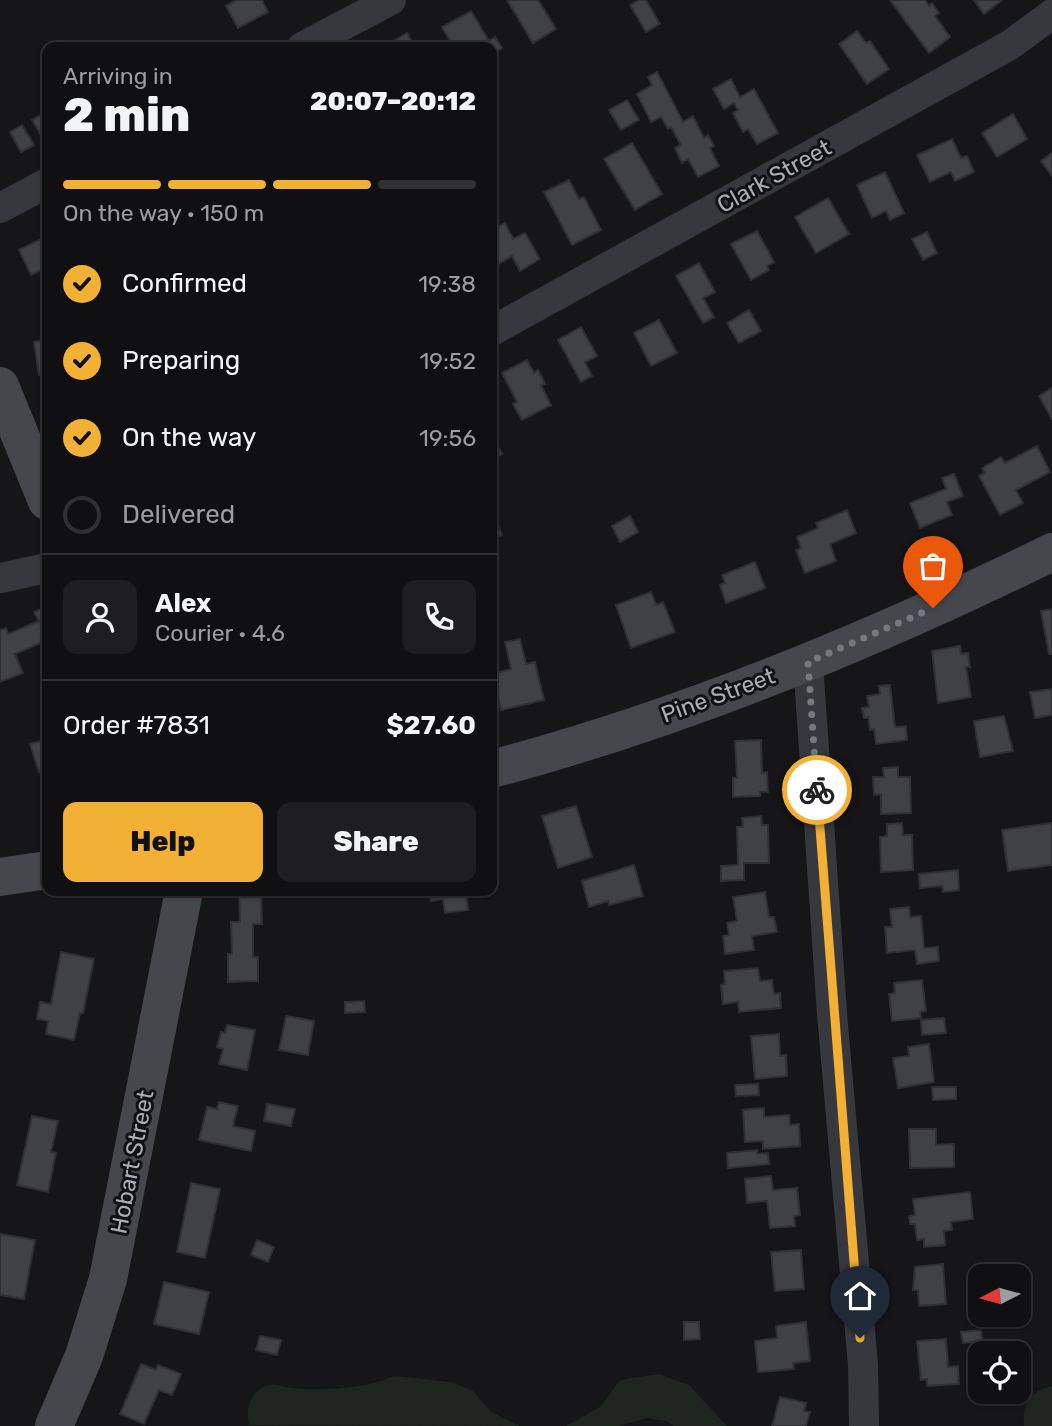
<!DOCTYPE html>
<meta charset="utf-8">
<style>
body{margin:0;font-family:Rubik,sans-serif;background:#1e1e20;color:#f1f3f6;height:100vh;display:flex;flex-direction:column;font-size:26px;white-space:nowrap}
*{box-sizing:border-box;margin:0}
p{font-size:23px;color:#9c9d9f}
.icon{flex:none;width:38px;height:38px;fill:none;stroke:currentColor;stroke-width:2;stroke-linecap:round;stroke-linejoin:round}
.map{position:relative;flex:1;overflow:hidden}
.details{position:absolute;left:42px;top:42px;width:455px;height:854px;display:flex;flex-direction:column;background:#101012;border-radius:14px;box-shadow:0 2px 5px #0004,0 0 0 2px #303032}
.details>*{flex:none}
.needle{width:46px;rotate:264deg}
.buttons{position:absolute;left:968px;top:1264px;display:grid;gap:14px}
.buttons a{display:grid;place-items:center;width:63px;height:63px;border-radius:14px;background:#101012;box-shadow:0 2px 5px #0004,0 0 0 2px #303032;font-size:35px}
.pin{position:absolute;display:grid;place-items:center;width:60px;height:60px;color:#fff;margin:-72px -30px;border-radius:50% 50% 50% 0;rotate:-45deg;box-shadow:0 0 7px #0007}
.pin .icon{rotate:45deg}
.courier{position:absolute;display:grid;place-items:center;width:70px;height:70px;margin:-35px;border:5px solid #f2b134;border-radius:50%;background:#fff;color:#222;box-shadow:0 2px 9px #0007}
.head em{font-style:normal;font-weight:800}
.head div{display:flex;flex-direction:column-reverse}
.head{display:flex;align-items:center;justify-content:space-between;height:119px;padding:0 21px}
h1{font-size:46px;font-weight:800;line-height:52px}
.bar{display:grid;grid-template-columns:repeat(4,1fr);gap:10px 7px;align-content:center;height:84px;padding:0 21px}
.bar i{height:9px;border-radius:5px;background:#303032}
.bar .active{background:#f2b134}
.bar p{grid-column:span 4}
.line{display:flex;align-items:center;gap:18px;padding:0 21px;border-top:2px solid #303032}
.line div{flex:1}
.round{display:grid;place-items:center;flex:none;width:74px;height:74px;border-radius:14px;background:#1e1e20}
ol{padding:0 21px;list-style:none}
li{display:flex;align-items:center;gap:21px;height:77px}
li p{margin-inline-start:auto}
li .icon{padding:7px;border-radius:50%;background:#f2b134;color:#111;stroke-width:4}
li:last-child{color:#9c9d9f}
li i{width:38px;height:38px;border:4px solid #303032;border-radius:50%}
.cta{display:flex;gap:14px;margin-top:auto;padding:14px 21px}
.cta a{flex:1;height:80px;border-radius:14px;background:#f2b134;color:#111;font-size:28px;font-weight:800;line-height:80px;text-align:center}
.cta a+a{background:#1e1e20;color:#f1f3f6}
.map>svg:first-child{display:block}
</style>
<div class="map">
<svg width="1052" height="1426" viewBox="0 0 1052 1426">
<rect width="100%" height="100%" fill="#161618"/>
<g fill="#1e261f">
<polygon points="659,1374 689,1385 727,1426 674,1426 666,1421 647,1418 619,1426 566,1426 600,1407 620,1380"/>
<path d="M394,1376L451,1382L472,1390L491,1412L520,1426L249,1425C245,1409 251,1389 269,1385C276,1383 284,1387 291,1388C324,1391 364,1389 394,1376Z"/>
<path d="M1052,1386V1426H1024C1022,1404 1030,1391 1052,1386Z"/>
</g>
<g fill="#404145" stroke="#303034" stroke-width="2">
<polygon points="237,0 262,0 268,12 238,28 226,6"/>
<polygon points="507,0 538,0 556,29 533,43"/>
<polygon points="639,0 646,0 660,24 646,32 630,5"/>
<polygon points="890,0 925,0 929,6 932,3 939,13 935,16 950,37 929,53"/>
<polygon points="974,0 1002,0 984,14"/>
<polygon points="471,11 489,41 495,37 502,48 492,54 492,47 454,47 442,27"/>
<polygon points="857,31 866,43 870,41 889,69 867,84 839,44"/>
<polygon points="407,33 415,47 384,47"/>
<polygon points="657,72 683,122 693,116 704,138 708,135 714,146 710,148 719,166 698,177 688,159 682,163 675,148 681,145 671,127 668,129 661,117 651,122 637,94 652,85 648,77"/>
<polygon points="731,79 740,97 754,89 778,133 757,144 748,129 743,132 733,113 738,110 734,103 724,109 713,89"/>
<polygon points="627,100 639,120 621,130 609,110"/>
<polygon points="47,111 47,145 32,120"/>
<polygon points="1013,114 1027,139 997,157 982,133"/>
<polygon points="22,125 34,145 21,152 10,132"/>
<polygon points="952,139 961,158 967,156 974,172 955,181 951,172 930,182 917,155"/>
<polygon points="632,143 662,194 635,210 604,159"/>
<polygon points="1052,153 1052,176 1041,161"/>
<polygon points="885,172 904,213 890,220 886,211 872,218 857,185"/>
<polygon points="569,180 579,199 584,197 601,230 572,245 544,192"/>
<polygon points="828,198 849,234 816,253 795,217"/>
<polygon points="505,223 513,239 525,233 540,259 520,271 512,256 492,268 492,231"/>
<polygon points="757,231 774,262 767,266 769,270 751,280 731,244"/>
<polygon points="927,232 937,253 923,260 912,239"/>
<polygon points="47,236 47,267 31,275 19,250"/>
<polygon points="699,263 715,292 703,298 714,317 703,323 676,276"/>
<polygon points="749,310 761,331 739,343 727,323"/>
<polygon points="659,320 677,353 651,366 634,333"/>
<polygon points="581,327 597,356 585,362 592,376 581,382 558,340"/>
<polygon points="47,339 47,374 39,375 34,342"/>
<polygon points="527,360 534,373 538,370 545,384 541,385 551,405 522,420 513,404 517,402 502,373"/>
<polygon points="1052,388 1052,419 1039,396"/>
<polygon points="492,436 502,454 492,460"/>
<polygon points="1037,446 1050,472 1016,490 1023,503 1000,515 979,476 985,473 982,468 1001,457 1005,463"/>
<polygon points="954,474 963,496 947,502 952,515 920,528 910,503 946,489 942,478"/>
<polygon points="847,510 856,533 830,544 836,561 805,573 796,550 801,548 797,537 818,528 816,523"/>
<polygon points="492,512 502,535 492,539"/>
<polygon points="630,516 638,532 620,542 612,526"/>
<polygon points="755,562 765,588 726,603 720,585 725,583 722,575"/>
<polygon points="651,592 656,605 663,602 675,632 631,648 616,605"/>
<polygon points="47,607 47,640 15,654 23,673 0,682 0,630 6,628 8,634 39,621 34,612"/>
<polygon points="1052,609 1052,654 1049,654 1041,611"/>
<polygon points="520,639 526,664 535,662 544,700 501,710 493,674 511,669 505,642"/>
<polygon points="960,646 961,654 968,653 970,667 966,667 971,697 938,703 932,651"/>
<polygon points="890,685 895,727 906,726 907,740 876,744 874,729 870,730 868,717 864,718 862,708 869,707 867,696 880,694 879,686"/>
<polygon points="1052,689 1052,715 1035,718 1030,692"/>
<polygon points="1004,716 1013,751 980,757 974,721"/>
<polygon points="47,739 47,769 39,772 30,744"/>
<polygon points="761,740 762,773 767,772 768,792 760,792 760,796 733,797 733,778 737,778 735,741"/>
<polygon points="898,767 898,777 910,777 911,813 881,814 881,794 874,795 873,777 884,777 883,768"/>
<polygon points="576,806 592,857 558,868 542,816"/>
<polygon points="761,816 762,825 768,825 769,863 744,863 744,880 721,881 721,866 738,865 737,827 743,827 742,818"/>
<polygon points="902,823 903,835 912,835 913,870 881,872 880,837 887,836 887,824"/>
<polygon points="1052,823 1052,865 1008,871 1002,830"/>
<polygon points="634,865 643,896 609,905 608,901 589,907 582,881"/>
<polygon points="958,870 959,890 943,892 942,886 920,888 919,874"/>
<polygon points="239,891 261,891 262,924 253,924 253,957 258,957 258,981 228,982 228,954 232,954 231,922 240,922"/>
<polygon points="430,891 474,891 474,892 466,893 468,910 445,913 443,899 431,901"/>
<polygon points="765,892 769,917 774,917 777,932 752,936 754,950 725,954 723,936 729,935 727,923 737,921 733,897"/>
<polygon points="909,907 910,917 921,916 924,948 938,947 939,961 917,964 915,950 887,953 885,927 892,927 890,909"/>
<polygon points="61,952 94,959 83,1013 80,1013 74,1040 46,1034 48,1021 37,1019 40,1002 51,1004"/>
<polygon points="758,968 760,981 772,980 774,994 780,993 781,1008 739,1012 738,1002 723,1004 721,985 725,984 724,971"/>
<polygon points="922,980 926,1011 920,1012 921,1018 892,1021 889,994 895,993 894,983"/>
<polygon points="364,1001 365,1012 345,1013 345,1002"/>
<polygon points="286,1016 314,1021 308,1055 279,1050"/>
<polygon points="944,1018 946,1033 922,1035 921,1020"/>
<polygon points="227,1025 255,1030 247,1070 219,1064 223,1049 217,1047 221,1032 225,1033"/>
<polygon points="779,1034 780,1056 786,1055 787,1076 755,1079 751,1036"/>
<polygon points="929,1044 934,1082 898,1088 893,1058 909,1056 908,1047"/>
<polygon points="758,1084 759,1095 736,1096 735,1085"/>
<polygon points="932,1087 956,1087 956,1099 933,1100"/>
<polygon points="219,1102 238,1106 233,1126 255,1131 251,1151 199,1140 207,1107 217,1109"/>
<polygon points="267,1104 295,1109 291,1126 264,1121"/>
<polygon points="764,1108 764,1117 789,1115 790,1125 799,1124 800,1146 763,1149 763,1141 745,1142 743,1110"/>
<polygon points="32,1116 58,1121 51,1152 56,1153 48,1192 17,1185"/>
<polygon points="909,1129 936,1129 936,1145 954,1144 954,1167 910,1168"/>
<polygon points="757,1150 757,1154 768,1153 769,1164 728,1168 727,1153"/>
<polygon points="771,1176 773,1190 797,1188 800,1215 794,1216 795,1226 770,1228 767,1201 747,1203 745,1179"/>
<polygon points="191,1183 220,1189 205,1258 177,1252"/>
<polygon points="970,1192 973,1219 951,1222 952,1230 944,1231 945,1245 924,1247 924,1239 917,1240 915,1224 910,1224 909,1216 915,1215 913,1199"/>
<polygon points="0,1234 35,1240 24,1299 0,1295"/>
<polygon points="257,1240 274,1247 268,1262 251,1255"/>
<polygon points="801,1250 804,1289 775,1291 771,1252"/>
<polygon points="943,1264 946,1304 919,1306 918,1290 913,1290 915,1267"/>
<polygon points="164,1282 209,1292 199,1334 154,1324"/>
<polygon points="684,1322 699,1322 700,1339 684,1340"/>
<polygon points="806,1322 810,1361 793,1363 794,1369 758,1372 755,1341 777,1338 776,1326"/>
<polygon points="981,1330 982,1341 963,1343 961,1332"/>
<polygon points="260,1336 281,1340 277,1355 256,1350"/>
<polygon points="946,1339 948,1367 958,1366 959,1384 927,1386 927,1379 921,1380 917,1341"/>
<polygon points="141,1364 156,1370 158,1365 181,1374 172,1395 159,1390 144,1424 120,1414"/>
<polygon points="780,1397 806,1403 804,1411 810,1412 806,1426 772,1426"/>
</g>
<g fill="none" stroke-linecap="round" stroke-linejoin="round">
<g stroke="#37383d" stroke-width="30">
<polyline points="302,47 391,0"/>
<polyline points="0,208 47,183"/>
<polyline points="492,331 1010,45 1052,14"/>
<polyline points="0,578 47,568"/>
<polyline points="808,662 832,1014 863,1365 864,1426"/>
</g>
<g stroke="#45474d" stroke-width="38">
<polyline points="0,386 47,501"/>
<path d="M492,769C685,718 873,640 1052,552"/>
<polyline points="0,877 47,870"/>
<polyline points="54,1426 84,1356 108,1279 184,891"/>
</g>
</g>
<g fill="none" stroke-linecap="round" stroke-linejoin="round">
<polyline stroke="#757880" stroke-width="7" stroke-dasharray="0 12.6" points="817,790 808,662 933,608"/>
<polyline stroke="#f2b134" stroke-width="9" points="817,790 860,1338"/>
</g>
<g text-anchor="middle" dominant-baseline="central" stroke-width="6" stroke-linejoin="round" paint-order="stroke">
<g font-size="23" fill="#a8adb8" stroke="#111113">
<text transform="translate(774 176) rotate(-29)">Clark Street</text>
<text transform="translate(718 695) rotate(-20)">Pine Street</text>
<text transform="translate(132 1162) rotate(-79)">Hobart Street</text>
</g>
</g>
</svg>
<div class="buttons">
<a><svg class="needle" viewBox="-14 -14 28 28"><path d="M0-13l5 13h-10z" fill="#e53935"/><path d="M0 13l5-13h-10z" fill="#9c9d9f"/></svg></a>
<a><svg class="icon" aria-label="locate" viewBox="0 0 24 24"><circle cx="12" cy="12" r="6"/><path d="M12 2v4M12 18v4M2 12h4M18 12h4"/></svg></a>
</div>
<div class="pin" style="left:933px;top:608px;background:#ea580c"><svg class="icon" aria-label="bag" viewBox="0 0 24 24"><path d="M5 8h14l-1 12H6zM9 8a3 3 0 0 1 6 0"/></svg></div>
<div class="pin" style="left:860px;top:1338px;background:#1f2937"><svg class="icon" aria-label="home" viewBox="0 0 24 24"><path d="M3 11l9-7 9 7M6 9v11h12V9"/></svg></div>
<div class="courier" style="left:817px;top:790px"><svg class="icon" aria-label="bike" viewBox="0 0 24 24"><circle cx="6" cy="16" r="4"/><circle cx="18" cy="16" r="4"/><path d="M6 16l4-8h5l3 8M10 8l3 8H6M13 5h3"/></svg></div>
<section class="details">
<div class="head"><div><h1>2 min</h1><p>Arriving in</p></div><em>20:07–20:12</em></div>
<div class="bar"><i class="active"></i><i class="active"></i><i class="active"></i><i></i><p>On the way · 150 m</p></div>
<ol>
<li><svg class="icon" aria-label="check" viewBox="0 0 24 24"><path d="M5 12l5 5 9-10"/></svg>Confirmed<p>19:38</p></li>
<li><svg class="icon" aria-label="check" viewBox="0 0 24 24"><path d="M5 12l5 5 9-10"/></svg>Preparing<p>19:52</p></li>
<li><svg class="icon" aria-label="check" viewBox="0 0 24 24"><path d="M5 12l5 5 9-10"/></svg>On the way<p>19:56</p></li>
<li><i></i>Delivered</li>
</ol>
<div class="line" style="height:126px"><a class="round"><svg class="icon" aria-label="person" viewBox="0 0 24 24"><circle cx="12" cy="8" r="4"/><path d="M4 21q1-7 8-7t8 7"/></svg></a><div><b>Alex</b><p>Courier · 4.6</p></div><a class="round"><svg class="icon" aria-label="phone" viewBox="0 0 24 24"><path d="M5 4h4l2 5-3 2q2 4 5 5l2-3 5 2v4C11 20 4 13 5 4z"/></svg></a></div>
<div class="line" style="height:91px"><div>Order #7831</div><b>$27.60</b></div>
<div class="cta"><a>Help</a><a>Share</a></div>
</section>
</div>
